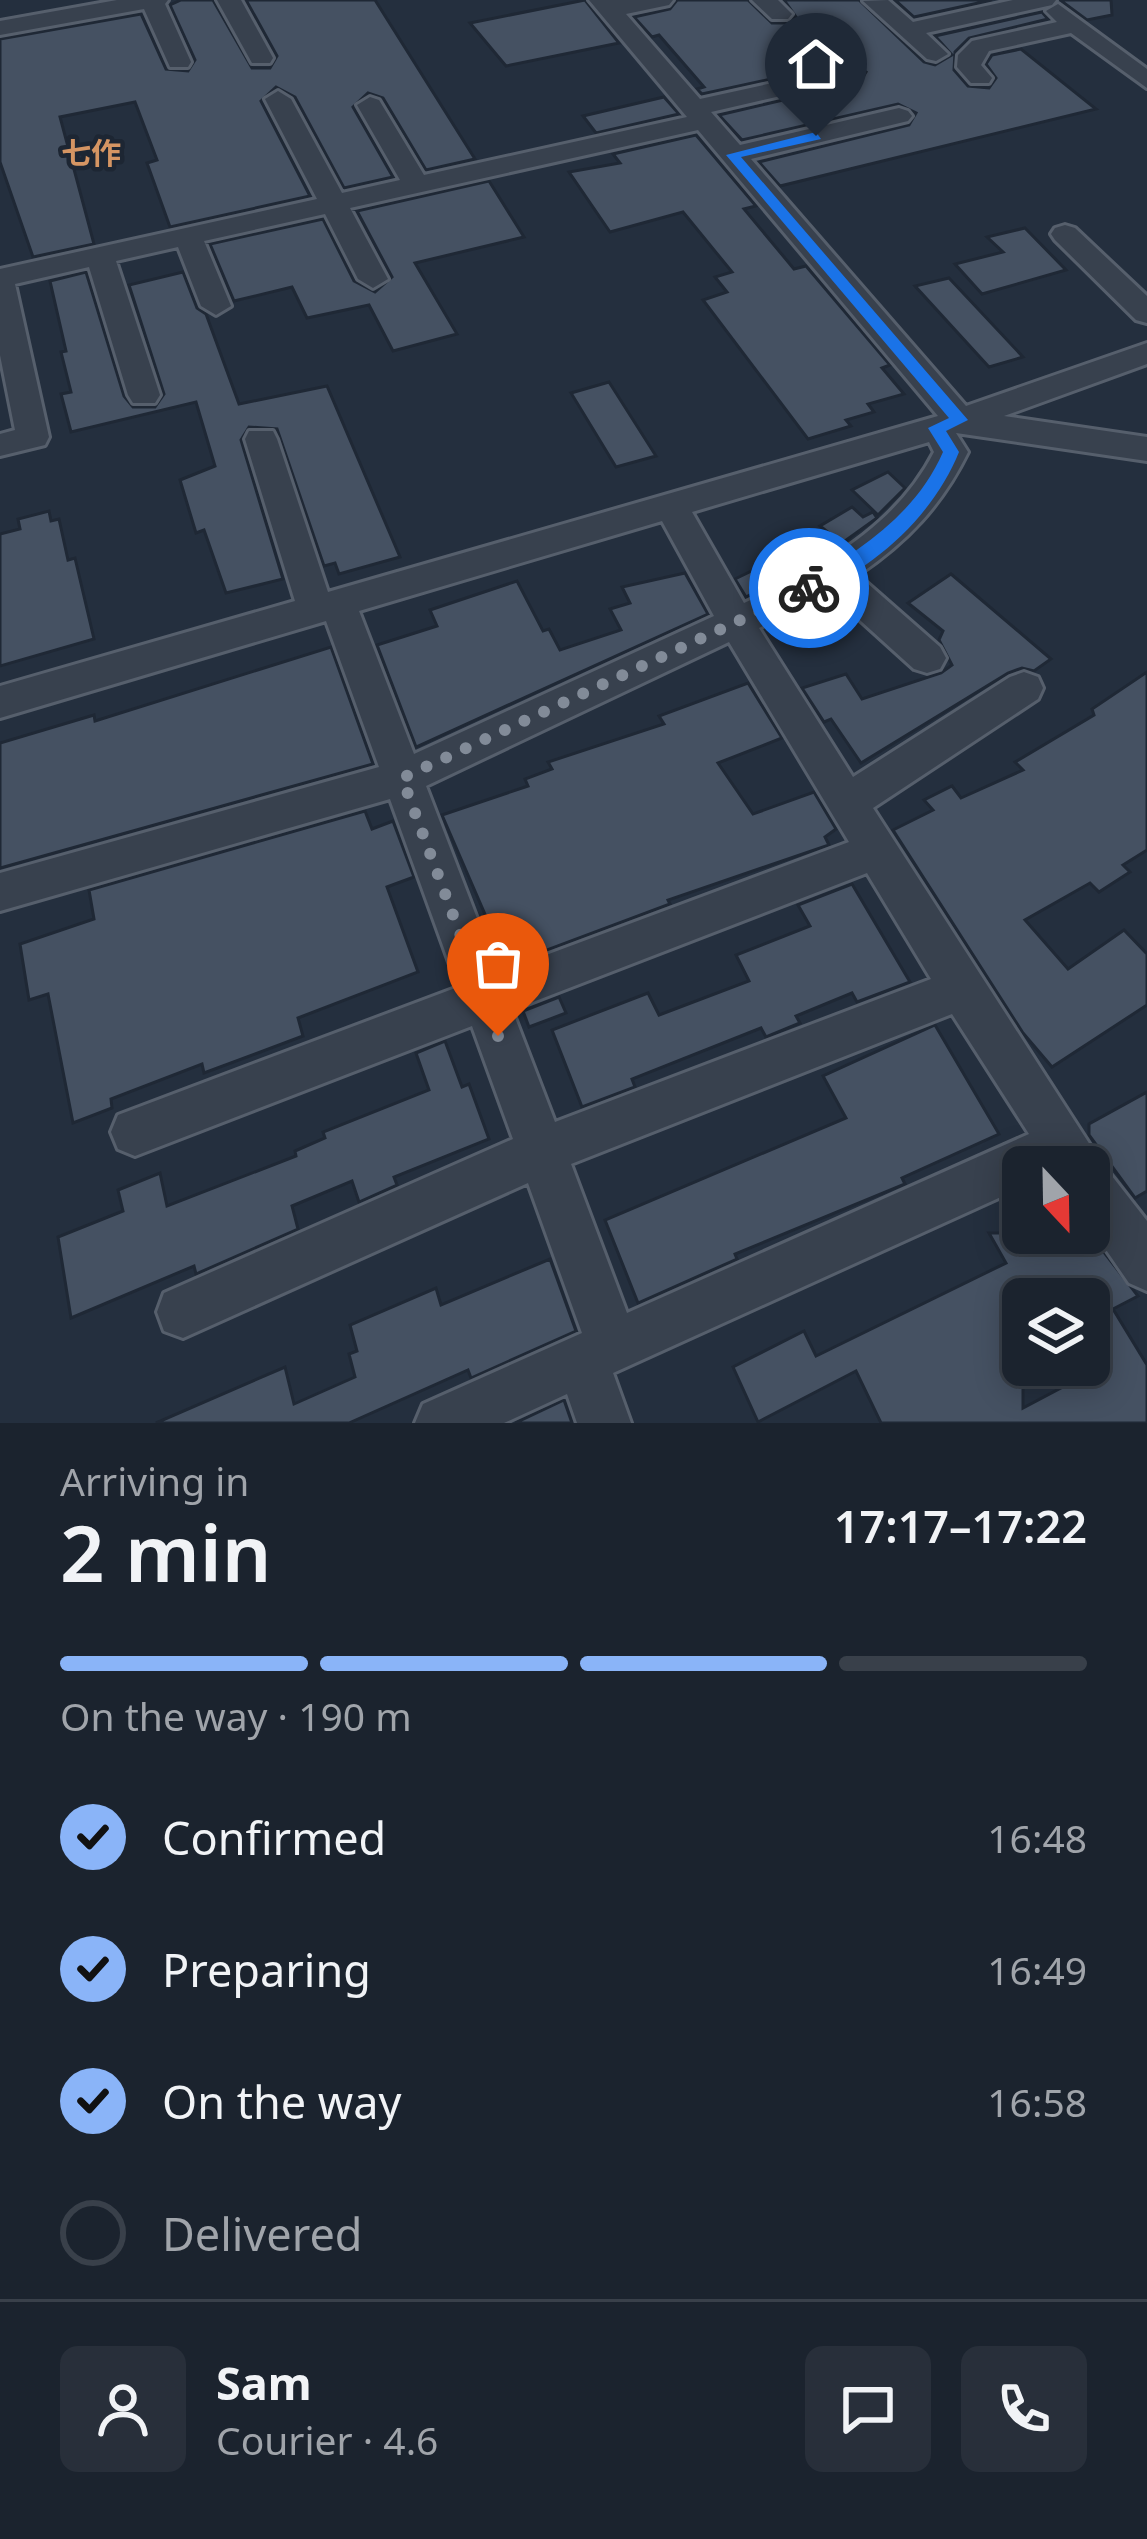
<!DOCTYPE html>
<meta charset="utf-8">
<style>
body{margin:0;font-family:"Noto Sans","Noto Sans JP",sans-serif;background:#282f3a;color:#f1f3f6;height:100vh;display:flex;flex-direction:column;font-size:45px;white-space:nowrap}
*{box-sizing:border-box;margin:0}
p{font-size:39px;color:#a0a4aa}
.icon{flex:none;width:66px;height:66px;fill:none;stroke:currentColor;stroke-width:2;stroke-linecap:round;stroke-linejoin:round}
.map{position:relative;height:1423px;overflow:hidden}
.sheet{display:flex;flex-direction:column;background:#1b232e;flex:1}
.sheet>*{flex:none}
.needle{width:78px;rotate:158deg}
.fabs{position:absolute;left:1002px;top:1146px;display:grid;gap:24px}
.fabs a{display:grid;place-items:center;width:108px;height:108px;border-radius:18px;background:#1b232e;box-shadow:0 6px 30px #0003,0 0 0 3px #39404a;font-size:60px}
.pin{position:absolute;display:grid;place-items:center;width:102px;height:102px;color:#fff;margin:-123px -51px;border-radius:50% 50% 50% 0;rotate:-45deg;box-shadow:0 0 12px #0007}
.pin .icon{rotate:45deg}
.courier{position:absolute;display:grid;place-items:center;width:120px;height:120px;margin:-60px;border:9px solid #1a73e8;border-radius:50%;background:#fff;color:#222;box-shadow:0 3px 15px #0007}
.summary em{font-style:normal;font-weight:600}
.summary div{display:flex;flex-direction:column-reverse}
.summary{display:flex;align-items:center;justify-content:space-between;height:204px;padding:0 60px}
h1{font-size:78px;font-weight:600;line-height:90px}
.bar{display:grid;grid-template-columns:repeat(4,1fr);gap:18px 12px;align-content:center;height:144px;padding:0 60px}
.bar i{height:15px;border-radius:9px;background:#39404a}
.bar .active{background:#8ab4f8}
.bar p{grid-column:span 4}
.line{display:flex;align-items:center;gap:30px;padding:0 60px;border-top:3px solid #39404a}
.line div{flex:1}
.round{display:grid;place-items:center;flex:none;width:126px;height:126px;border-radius:18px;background:#282f3a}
ol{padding:0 60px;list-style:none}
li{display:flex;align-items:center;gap:36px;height:132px}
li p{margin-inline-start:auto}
li .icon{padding:12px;border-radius:50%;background:#8ab4f8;color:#111;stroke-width:4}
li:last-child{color:#a0a4aa}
li i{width:66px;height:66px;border:6px solid #39404a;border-radius:50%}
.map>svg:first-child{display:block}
</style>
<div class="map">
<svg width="1147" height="1423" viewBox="0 0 1147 1423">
<rect width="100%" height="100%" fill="#242f3e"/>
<g fill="#455162" stroke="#1f2835" stroke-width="3" fill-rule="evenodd">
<polygon points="181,0 213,0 252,68 270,68 277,56 246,0 375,0 475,159 426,170 383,98 368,93 353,107 393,177 344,188 295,97 276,87 261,101 310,196 170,227 147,163 157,160 135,102 60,117 94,244 33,257 0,162 0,39 141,14 166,69 188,71 195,60 170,5"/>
<polygon points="585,0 619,43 506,66 470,23"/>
<polygon points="677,0 748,0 772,23 788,23 796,17 784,0 859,0 924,62 935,65 952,55 935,36 1042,12 1048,19 969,38 955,52 954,70 968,86 989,88 996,78 986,64 992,55 1021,49 1096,109 780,186 759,162 909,125 916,113 898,104 742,140 719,115 860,82 866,72 849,62 702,94 697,89 704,87 659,35 652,37 634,17 670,9"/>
<polygon points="895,0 992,0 914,17"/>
<polygon points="1060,0 1111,0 1112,15 1087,20"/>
<polygon points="664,97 679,114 596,133 583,116"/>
<polygon points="696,135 756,206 744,209 794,269 806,266 890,365 882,368 904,394 868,404 874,412 846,420 851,426 808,439 703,300 727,292 715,277 732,272 683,212 610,232 569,172 620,163 613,154"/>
<polygon points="489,181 524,237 415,263 457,334 393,351 369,305 307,318 292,287 234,301 210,244 323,219 354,281 375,292 392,277 357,211"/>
<polygon points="1025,228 1066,270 982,294 955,264 1003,252 987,237"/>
<polygon points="86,272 124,396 133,407 155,407 164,394 129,285 183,272 197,308 206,314 239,404 327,386 400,557 339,574 335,563 324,566 277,429 249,427 241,440 283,579 226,593 204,530 196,533 180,480 215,466 196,402 71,432 61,394 71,392 61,352 66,351 50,281"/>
<polygon points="949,278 1023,357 989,367 915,286"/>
<polygon points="609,382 656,456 616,467 571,393"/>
<polygon points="888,472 905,488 878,515 852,490"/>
<polygon points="852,507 863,517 873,512 877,518 824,556 746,597 735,579 829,533 820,526"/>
<polygon points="49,511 51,521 59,519 68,560 75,558 94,639 0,666 0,534 20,529 18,519"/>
<polygon points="685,573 708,614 416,747 377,645 437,626 430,610 517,581 543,631 549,629 560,650 621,630 610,609 630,603 622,587"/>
<polygon points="951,574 1051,659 1034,671 1022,668 1008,673 861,763 831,719 824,722 802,688 846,674 862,699 941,673 952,665 939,640 943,631 908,603"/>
<polygon points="331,647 373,764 0,868 0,743 94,715 95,721"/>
<polygon points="1147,672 1147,850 1123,865 1130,872 1099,892 1090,883 1025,920 1068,969 1124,930 1147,954 1147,1005 1052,1067 1023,1033 893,830 933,810 924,800 952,786 961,798 1023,770 1015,762 1094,715 1092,709"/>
<polygon points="748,683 782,738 718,763 753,814 814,792 836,829 825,837 829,845 668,900 670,904 507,965 442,815 528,786 525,779 552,769 548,762 664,724 659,716"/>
<polygon points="365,811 372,829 393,821 414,877 387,887 418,972 298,1018 303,1036 204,1073 202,1064 111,1099 112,1108 73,1123 48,994 29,1000 20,944 94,919 89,890"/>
<polygon points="852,884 910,982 857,1002 852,993 796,1016 800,1023 766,1037 761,1028 632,1079 635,1087 582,1107 552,1030 648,993 659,1015 749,981 736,955 810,926 798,905"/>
<polygon points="559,997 566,1013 529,1027 523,1011"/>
<polygon points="935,1025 999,1134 902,1178 905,1184 735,1254 737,1259 638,1303 605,1220 846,1118 823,1076"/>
<polygon points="445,1041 462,1087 469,1084 489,1139 394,1177 397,1185 359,1202 352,1181 292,1206 298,1229 196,1274 194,1266 71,1318 58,1237 123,1211 118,1190 160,1173 167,1206 296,1156 295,1151 325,1138 323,1132 429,1090 416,1053"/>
<polygon points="1147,1092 1147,1191 1135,1198 1089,1135 1089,1124"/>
<path d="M989,1233H1089L1138,1296L1113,1309L1147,1365V1423H881L856,1371L758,1422L733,1367L804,1331L816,1356L1006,1263ZM1023,1299H1089V1373L1023,1408Z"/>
<polygon points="550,1259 576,1331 471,1378 468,1370 349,1423 156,1423 285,1367 294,1404 355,1377 349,1354 357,1351 350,1325 436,1288 441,1305"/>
<polygon points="564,1400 572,1423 515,1423"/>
</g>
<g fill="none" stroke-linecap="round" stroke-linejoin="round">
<defs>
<g id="minor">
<polygon points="117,0 168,0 165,4 191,62 188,67 170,67 144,9 0,35 0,21"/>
<polygon points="217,0 241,0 273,58 270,63 252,63"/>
<path d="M589,0H673L669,5L626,14L700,99L850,66L862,73L859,78L711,112L740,145L899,108L908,111L912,116L908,121L751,159L966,406L1147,343V364L1004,416L1147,437V461L956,433L968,452C942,505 907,542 858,575L940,647L946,658L940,669L927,673L914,669L830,593L759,628L853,777L1010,677L1024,672L1038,677L1043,688L1038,699L873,808L1101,1162L1147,1221V1291L1129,1283L1089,1225V1167H1023V1187L613,1373L631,1423H577L567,1394L504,1423H415L423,1404L582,1333L528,1183L183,1338L164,1331L157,1312L164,1293L513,1139L472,1026L135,1156L118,1149L111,1132L118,1115L458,987L390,799L0,911V873L379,767L326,621L0,718V686L295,601L245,439L249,431H273L277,439L328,592L938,416L698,130L350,208L388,279L373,288L358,279L325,214L204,241L231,306L216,315L201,306L178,247L116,261L160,395L155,403H133L128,395L89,267L15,284L49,437L45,445L0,456V434L15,430L0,355V269L317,199L265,99L278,91L291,99L342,193L400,180L357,105L370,97L379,100L424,175L687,117ZM929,442L934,452C895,528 819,569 744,603L692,512ZM662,521L714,616L414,754L359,611ZM729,642L849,842L498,973L426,786ZM867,873L931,979L555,1122L512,1010ZM952,1014L1029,1134L627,1313L571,1164Z"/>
<polygon points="752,0 778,0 792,14 788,19 772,19"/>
<polygon points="888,0 913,22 1013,0 1056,0 1052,5 926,33 948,54 936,61 927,59 863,1"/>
<polygon points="1058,4 1147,69 1147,88 1071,33 989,51 981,65 992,78 989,83 971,83 957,67 958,55 972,41 1057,22 1046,11"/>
<polygon points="1065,225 1075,228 1147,296 1147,323 1136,320 1055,240 1051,234 1055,228"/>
</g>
</defs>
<use href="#minor" stroke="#565f6c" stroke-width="6"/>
<use href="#minor" fill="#38414e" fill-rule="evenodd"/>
</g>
<path fill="#1a73e8" d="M816,132L821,139L741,157L968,420L946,431L959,452C933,516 874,570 809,595L803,593V583C860,551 916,514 943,452L928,428L949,418L726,155Z"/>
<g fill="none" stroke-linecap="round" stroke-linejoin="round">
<polyline stroke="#828b98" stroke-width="12" stroke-dasharray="0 21.6" points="498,1036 402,778 809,588"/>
</g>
<g text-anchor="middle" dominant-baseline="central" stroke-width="9" stroke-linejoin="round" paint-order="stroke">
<g font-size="30" font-weight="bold" fill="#d59563" stroke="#1d2633">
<text x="91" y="152">七作</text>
</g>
</g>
</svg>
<div class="fabs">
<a><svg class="needle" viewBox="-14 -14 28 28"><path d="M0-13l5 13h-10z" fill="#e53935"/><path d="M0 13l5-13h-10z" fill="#a0a4aa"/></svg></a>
<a><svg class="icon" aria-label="layers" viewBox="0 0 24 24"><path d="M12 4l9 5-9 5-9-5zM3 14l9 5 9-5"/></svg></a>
</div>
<div class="pin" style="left:498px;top:1036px;background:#ea580c"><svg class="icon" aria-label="bag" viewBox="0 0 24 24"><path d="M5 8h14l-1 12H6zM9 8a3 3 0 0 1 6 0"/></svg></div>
<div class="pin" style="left:816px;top:136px;background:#1f2937"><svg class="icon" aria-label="home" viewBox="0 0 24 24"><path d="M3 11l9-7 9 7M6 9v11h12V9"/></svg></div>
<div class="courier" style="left:809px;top:588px"><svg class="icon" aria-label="bike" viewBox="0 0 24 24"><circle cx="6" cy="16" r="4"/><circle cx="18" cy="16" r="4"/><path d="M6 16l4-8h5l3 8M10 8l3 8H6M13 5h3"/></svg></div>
</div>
<section class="sheet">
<div class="summary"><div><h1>2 min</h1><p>Arriving in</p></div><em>17:17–17:22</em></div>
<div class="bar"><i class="active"></i><i class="active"></i><i class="active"></i><i></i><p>On the way · 190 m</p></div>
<ol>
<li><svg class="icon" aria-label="check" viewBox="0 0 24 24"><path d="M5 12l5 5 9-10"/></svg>Confirmed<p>16:48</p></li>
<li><svg class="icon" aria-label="check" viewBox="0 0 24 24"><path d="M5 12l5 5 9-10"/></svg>Preparing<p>16:49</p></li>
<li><svg class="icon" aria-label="check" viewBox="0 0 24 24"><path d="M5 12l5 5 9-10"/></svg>On the way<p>16:58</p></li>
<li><i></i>Delivered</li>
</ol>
<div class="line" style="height:216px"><a class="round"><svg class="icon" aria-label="person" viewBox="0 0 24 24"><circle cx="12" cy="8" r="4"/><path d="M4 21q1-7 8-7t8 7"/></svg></a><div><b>Sam</b><p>Courier · 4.6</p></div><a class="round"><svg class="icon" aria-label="chat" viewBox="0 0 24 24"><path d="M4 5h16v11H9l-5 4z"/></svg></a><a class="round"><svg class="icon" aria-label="phone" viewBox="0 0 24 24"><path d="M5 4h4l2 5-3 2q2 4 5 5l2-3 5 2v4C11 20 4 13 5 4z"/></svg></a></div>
</section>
